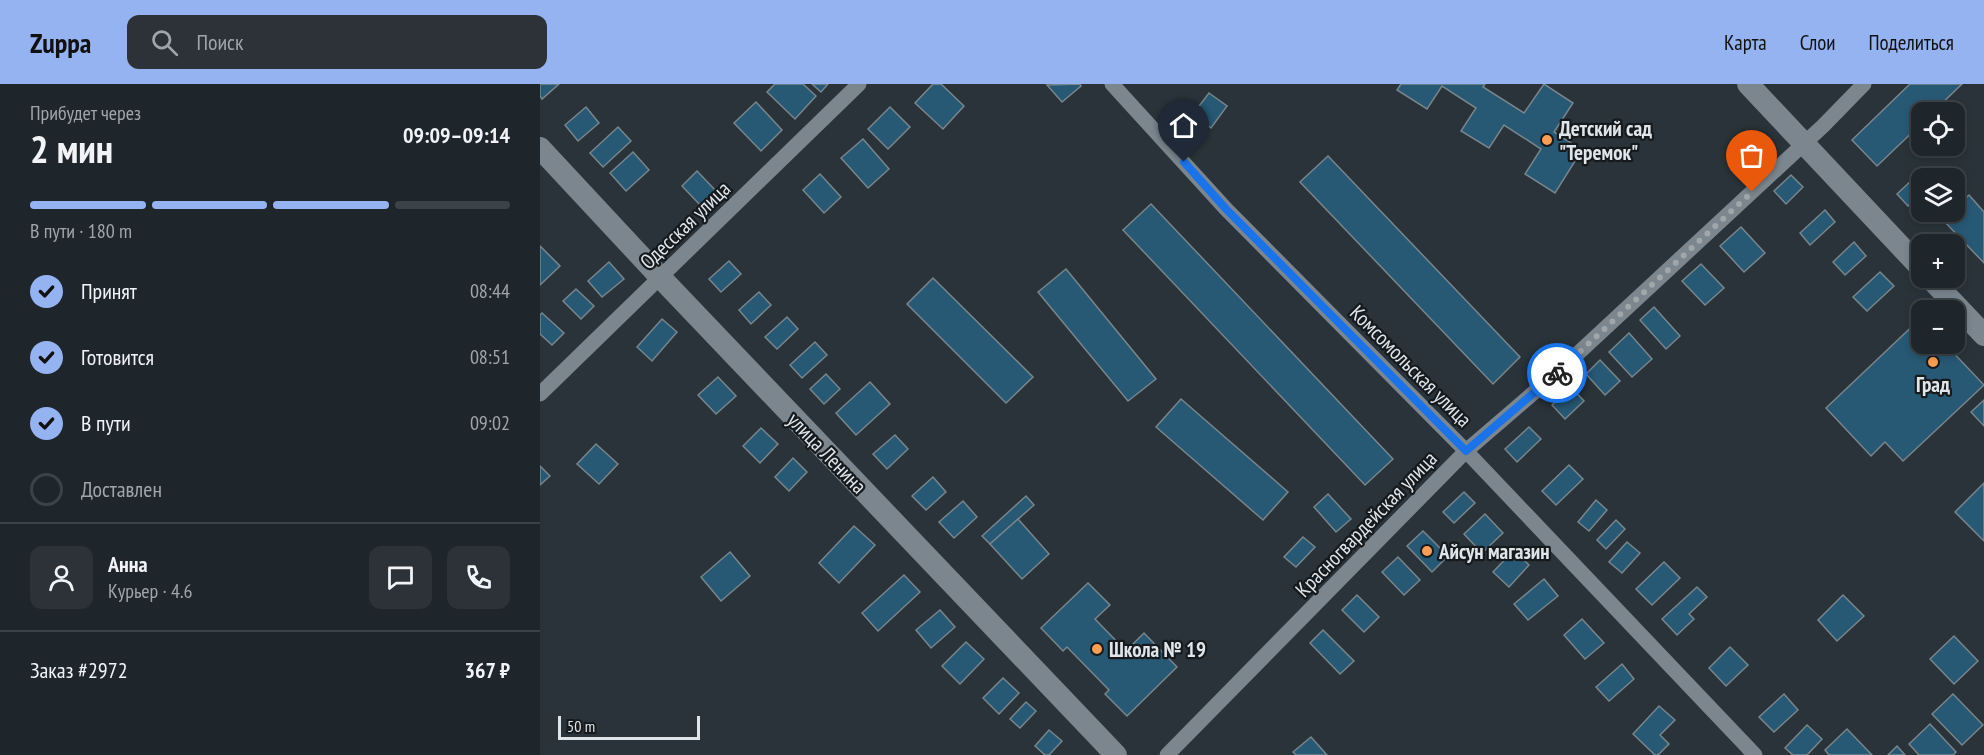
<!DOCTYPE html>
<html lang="ru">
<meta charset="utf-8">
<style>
body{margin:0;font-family:"PT Sans Narrow",sans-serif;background:#2c3237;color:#f1f3f6;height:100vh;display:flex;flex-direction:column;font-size:22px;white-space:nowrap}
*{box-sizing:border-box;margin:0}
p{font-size:20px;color:#a1a5a9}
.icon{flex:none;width:33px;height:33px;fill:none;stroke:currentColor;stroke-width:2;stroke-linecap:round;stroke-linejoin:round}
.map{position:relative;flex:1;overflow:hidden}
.side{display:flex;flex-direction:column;background:#1f262b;width:540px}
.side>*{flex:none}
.controls{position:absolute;left:1371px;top:18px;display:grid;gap:12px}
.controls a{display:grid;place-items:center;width:54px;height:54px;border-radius:12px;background:#1f262b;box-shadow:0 3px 9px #0003,0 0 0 2px #3c4347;font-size:30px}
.scale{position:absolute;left:18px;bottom:15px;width:142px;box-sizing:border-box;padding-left:6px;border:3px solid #dfe5e9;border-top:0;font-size:16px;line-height:21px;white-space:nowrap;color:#dfe5e9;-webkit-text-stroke:4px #161a1d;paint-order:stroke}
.pin{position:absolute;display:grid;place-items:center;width:51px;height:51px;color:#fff;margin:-62px -26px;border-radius:50% 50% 50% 0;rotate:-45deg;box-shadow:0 0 6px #0007}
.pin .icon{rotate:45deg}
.courier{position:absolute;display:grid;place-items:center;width:60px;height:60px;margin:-30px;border:4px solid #1a73e8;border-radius:50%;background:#fff;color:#222;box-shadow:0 2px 8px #0007}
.head em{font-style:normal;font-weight:600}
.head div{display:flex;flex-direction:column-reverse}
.head{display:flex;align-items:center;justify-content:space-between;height:102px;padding:0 30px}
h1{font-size:39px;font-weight:600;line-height:45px}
.bar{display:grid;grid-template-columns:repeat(4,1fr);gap:9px 6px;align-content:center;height:72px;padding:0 30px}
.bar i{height:8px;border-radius:4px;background:#3c4347}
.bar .on{background:#95b2f1}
.bar p{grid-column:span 4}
.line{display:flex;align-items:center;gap:15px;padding:0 30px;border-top:2px solid #3c4347}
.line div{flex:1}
.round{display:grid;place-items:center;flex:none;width:63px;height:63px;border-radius:12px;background:#2c3237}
ol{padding:0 30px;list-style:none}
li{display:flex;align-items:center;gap:18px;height:66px}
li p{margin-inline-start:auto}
li .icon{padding:6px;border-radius:50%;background:#95b2f1;color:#111;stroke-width:4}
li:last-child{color:#a1a5a9}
li i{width:33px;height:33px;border:3px solid #3c4347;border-radius:50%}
header{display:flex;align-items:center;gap:36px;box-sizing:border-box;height:84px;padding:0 30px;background:#95b2f1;color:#111}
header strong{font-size:28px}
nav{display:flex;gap:33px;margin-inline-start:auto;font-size:21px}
.search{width:420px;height:54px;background:#2c3237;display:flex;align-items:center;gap:15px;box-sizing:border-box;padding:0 21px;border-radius:12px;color:#a1a5a9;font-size:22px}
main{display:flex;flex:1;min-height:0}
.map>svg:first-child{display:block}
</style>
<header>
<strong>Zuppa</strong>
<div class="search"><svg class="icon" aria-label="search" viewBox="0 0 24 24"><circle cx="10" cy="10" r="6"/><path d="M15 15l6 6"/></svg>Поиск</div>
<nav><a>Карта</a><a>Слои</a><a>Поделиться</a></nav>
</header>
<main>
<section class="side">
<div class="head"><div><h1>2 мин</h1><p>Прибудет через</p></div><em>09:09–09:14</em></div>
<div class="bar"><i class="on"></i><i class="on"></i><i class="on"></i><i></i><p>В пути · 180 m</p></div>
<ol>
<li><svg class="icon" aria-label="check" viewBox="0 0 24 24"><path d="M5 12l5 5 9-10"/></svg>Принят<p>08:44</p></li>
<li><svg class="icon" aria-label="check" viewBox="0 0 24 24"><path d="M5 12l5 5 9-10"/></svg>Готовится<p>08:51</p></li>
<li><svg class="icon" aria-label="check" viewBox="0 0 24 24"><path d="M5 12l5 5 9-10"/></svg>В пути<p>09:02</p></li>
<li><i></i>Доставлен</li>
</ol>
<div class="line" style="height:108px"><a class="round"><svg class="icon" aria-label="person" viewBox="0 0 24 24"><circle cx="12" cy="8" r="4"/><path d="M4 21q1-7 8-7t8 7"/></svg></a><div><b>Анна</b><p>Курьер · 4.6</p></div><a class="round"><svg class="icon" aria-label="chat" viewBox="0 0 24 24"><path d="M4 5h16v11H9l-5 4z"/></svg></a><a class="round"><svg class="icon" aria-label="phone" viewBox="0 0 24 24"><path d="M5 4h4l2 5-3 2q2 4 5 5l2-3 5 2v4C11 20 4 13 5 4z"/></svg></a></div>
<div class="line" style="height:78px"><div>Заказ #2972</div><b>367 ₽</b></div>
</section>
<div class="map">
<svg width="1444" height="671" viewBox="0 0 1444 671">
<rect width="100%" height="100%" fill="#293339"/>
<g fill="#275874" stroke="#79858c" stroke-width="1.5">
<polygon points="0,0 19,0 2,15 0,12"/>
<polygon points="235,0 263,0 276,12 255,35 227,8"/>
<polygon points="272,0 288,0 281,8"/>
<polygon points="393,0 401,0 424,22 403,45 375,19"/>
<polygon points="540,0 541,2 522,18 507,1"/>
<polygon points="861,0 945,0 943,3 984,29 1004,0 1033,19 1014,48 1042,66 1015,109 985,90 1001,65 964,41 949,64 921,47 936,24 902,2 887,25 857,6"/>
<polygon points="1370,0 1422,0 1393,28 1382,28 1382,39 1337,82 1312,56"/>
<polygon points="669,9 687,22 671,44 653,30"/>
<polygon points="216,18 242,46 221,67 194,39"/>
<polygon points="46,23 59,39 38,57 25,41"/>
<polygon points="350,23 370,43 348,65 328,45"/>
<polygon points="78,43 91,57 63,83 50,69"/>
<polygon points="323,55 349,85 328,104 301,74"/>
<polygon points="93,68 109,86 86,107 70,89"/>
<polygon points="788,72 980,273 953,300 760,98"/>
<polygon points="157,87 177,108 162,123 142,102"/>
<polygon points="280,90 301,113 284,129 263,106"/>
<polygon points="1251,91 1263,103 1246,120 1234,107"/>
<polygon points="1375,93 1382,100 1382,109 1368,122 1357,110"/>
<polygon points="1429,111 1444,128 1444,179 1403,136 1412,128 1414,128 1414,125"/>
<polygon points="611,120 853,375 825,401 583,146"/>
<polygon points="1285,126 1295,138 1270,161 1260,149"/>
<polygon points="1201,143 1225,169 1204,188 1180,162"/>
<polygon points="1314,158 1326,172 1305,191 1293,178"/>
<polygon points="0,162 20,182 0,201"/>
<polygon points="189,177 201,190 181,208 169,195"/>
<polygon points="69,178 84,195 62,213 48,197"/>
<polygon points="1161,180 1184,204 1165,221 1142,197"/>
<polygon points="526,185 616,295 588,317 498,208"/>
<polygon points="1340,188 1354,202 1327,227 1313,213"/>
<polygon points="393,194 493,293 466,319 367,220"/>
<polygon points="36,205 54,222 41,235 23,217"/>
<polygon points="219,208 231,221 211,240 199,226"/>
<polygon points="1114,223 1140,252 1126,265 1100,236"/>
<polygon points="2,229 24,249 12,261 0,250 0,231"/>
<polygon points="247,233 258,245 237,265 225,253"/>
<polygon points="1381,234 1382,260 1405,260 1444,301 1363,377 1345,358 1331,372 1286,324"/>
<polygon points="122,235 137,248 112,277 97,263"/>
<polygon points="1089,249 1112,275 1092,293 1069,268"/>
<polygon points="275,258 287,271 262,294 250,281"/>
<polygon points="1060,276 1080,297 1065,311 1046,290"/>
<polygon points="286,290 300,305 284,320 270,305"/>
<polygon points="178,293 196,312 176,330 158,311"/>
<polygon points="330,298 350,320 316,351 296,329"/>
<polygon points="1031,303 1044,317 1025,335 1012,321"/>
<polygon points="641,315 748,408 723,436 616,343"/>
<polygon points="1444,316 1444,342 1431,328"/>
<polygon points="989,343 1001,355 977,378 965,365"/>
<polygon points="221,344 238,360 220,379 203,362"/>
<polygon points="355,351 368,365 347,385 333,370"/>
<polygon points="56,360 78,380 59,400 37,380"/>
<polygon points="253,374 267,388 249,407 235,393"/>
<polygon points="1029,381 1043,395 1016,421 1002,407"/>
<polygon points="0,382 10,392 0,401"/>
<polygon points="393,393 406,408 386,426 372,412"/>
<polygon points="1444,399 1444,457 1415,428"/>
<polygon points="924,408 935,419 914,439 903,428"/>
<polygon points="788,410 811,435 796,448 774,423"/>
<polygon points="486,412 494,421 450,460 442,452"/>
<polygon points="1056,416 1067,426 1049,447 1038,438"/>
<polygon points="423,417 437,433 414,454 399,438"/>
<polygon points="945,430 963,449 942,469 924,450"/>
<polygon points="478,435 509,470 482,495 450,460"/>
<polygon points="1076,436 1085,445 1066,465 1057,456"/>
<polygon points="314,442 335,461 299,499 279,479"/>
<polygon points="883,447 908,472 892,488 867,462"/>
<polygon points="763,453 775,463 756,483 744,473"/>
<polygon points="1087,458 1100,469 1082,489 1069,478"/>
<polygon points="974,466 989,481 969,503 953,488"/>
<polygon points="190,468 210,492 181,517 161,493"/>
<polygon points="858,473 880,496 864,511 842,488"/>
<polygon points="1124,478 1140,494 1112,521 1096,505"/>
<polygon points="364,491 380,508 338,547 322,529"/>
<polygon points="1004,495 1018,512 988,536 974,520"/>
<polygon points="548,499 570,521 555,535 586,567 604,549 637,583 587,632 565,610 569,606 527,563 523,567 501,544"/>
<polygon points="1157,503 1167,513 1149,530 1154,535 1137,551 1122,535"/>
<polygon points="817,511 839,533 824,548 802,526"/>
<polygon points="1303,511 1324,532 1297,557 1278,536"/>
<polygon points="400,526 415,543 391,564 376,546"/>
<polygon points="1042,535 1064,559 1045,575 1024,551"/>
<polygon points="783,546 814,577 800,590 770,559"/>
<polygon points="1414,552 1438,577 1414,600 1390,575"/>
<polygon points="426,558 444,575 420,600 402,582"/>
<polygon points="1190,563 1208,581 1186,602 1169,584"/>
<polygon points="1082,580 1094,595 1069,617 1056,603"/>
<polygon points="463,594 479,609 459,630 443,614"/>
<polygon points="1244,610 1258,626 1234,648 1219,633"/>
<polygon points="1413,610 1443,641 1422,661 1392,630"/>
<polygon points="486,618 496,627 480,644 470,635"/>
<polygon points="1119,622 1135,636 1120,651 1129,660 1118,671 1115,671 1093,650"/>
<polygon points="1390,640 1416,668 1413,671 1379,671 1369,660"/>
<polygon points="1267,641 1282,655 1267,671 1253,671 1245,664"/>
<polygon points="1307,645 1332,671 1289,671 1285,666"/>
<polygon points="509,646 522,657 509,671 505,671 495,662"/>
<polygon points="771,653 787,671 756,671 753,668"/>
<polygon points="1357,662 1365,671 1348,671"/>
</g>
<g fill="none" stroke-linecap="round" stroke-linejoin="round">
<g stroke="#7b868e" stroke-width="15">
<polyline points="572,0 686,125 926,367 1215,671"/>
<polyline points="0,310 319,0"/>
<polyline points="627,671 926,367 1020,286 1283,42 1324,0"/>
</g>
<g stroke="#7b868e" stroke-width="22">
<polyline points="1208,0 1382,185"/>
<polyline points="0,64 121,194 576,671"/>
<polyline points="1390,194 1444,251"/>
</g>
</g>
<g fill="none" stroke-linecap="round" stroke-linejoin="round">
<polyline stroke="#9fa7ab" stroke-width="6" stroke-dasharray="0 10.8" points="1017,289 1212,108"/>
<polyline stroke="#1a73e8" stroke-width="8" points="644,78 686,125 926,367 1017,289"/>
</g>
<g fill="#fb9e51" stroke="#161a1d" stroke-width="2">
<circle cx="1007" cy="56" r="6"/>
<circle cx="1393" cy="278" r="6"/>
<circle cx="887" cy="467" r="6"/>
<circle cx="557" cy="565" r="6"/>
</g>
<g text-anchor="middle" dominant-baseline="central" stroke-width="4.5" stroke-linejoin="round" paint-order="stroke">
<g font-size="21" font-weight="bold" fill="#dfe5e9" stroke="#161a1d" text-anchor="start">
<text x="1019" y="44">Детский сад<tspan x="1019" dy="24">"Теремок"</tspan></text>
<text x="1393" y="300" text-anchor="middle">Град</text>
<text x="899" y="467">Айсун магазин</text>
<text x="569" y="565">Школа № 19</text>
</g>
<g font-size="21" fill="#dfe5e9" stroke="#161a1d">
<text transform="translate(145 141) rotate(-44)">Одесская улица</text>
<text transform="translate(871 282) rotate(45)">Комсомольская улица</text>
<text transform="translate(287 369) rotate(46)">улица Ленина</text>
<text transform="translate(826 440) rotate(-46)">Красногвардейская улица</text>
</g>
</g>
</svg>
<div class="controls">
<a><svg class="icon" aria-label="locate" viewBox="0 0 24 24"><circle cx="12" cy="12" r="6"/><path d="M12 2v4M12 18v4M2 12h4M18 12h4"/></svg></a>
<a><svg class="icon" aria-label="layers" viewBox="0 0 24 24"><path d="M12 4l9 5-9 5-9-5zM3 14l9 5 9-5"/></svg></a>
<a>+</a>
<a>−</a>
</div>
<div class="scale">50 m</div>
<div class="pin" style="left:1212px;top:108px;background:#ea580c"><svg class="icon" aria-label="bag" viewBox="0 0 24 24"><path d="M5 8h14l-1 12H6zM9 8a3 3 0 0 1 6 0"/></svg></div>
<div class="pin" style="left:644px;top:78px;background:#1f2937"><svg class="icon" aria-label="home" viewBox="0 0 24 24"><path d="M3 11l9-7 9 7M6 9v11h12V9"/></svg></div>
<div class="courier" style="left:1017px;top:289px"><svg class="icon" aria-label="bike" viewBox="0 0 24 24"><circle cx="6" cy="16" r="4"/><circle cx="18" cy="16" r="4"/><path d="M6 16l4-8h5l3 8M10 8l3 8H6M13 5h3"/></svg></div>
</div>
</main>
